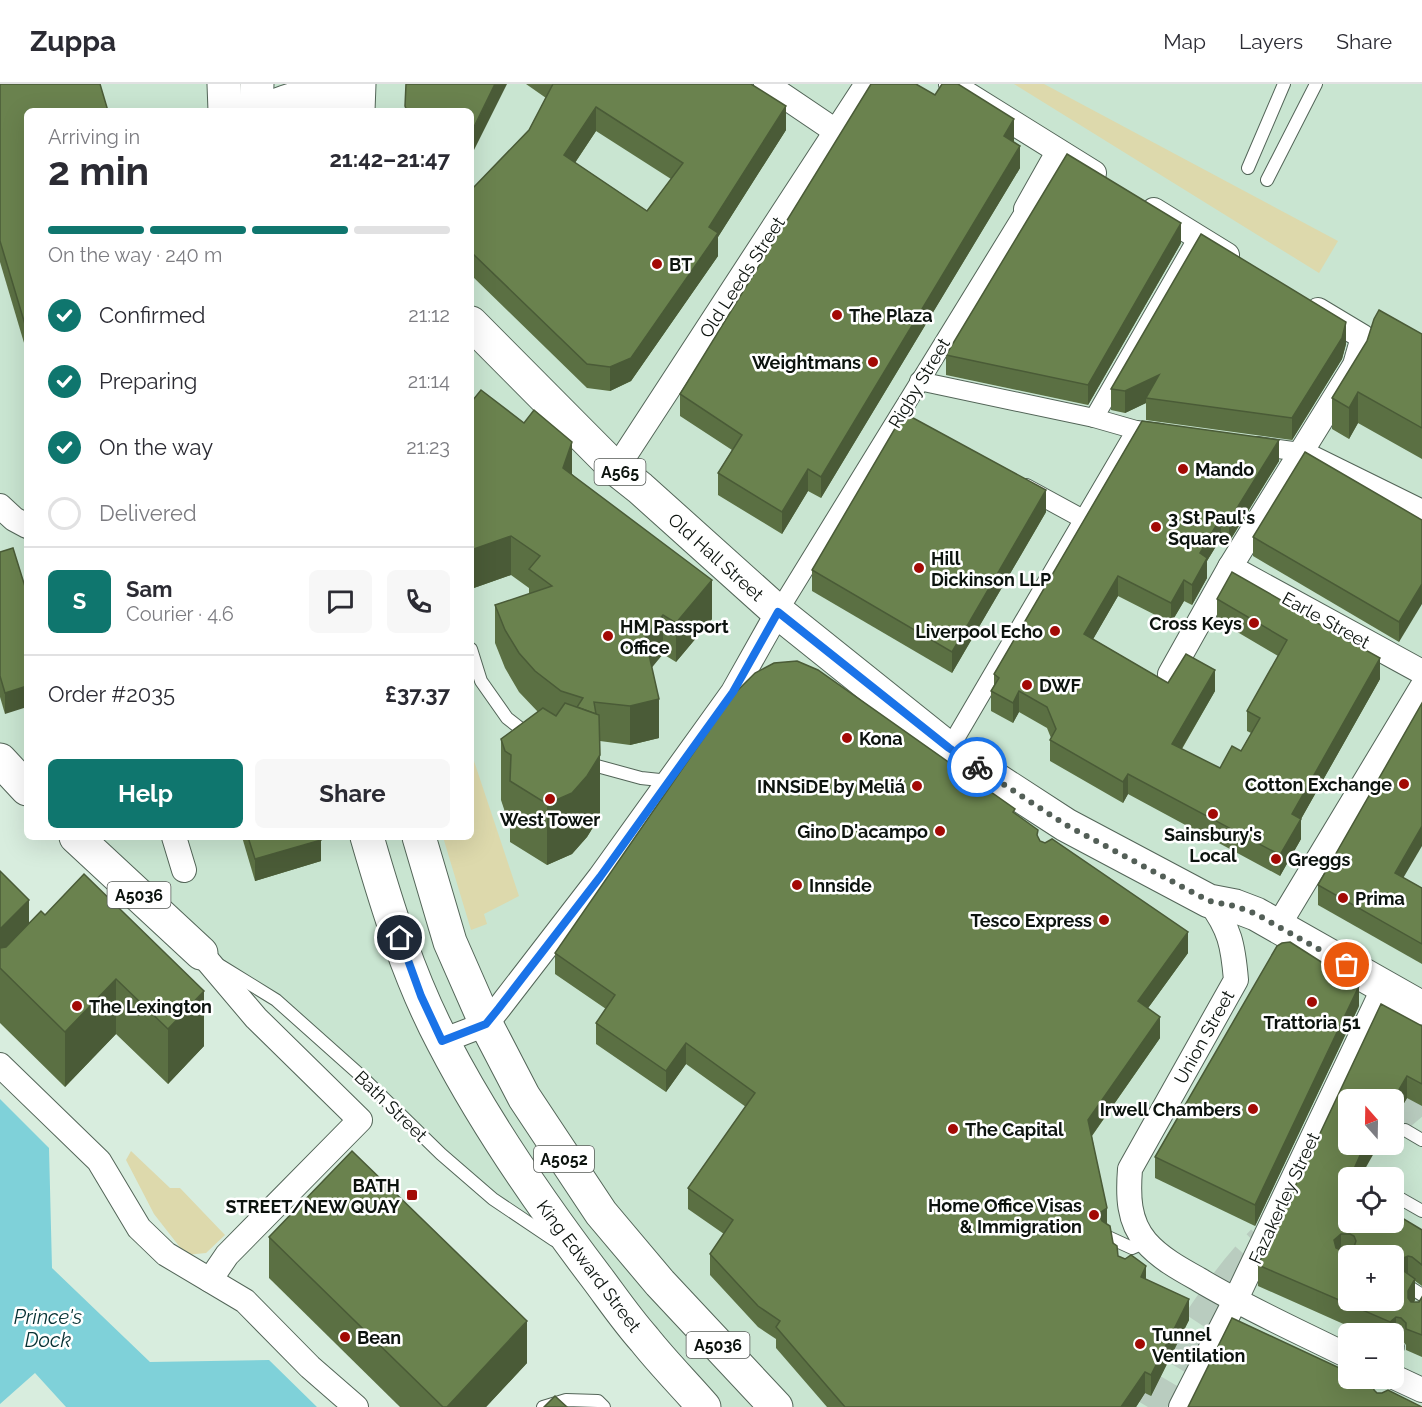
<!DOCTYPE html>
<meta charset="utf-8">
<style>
body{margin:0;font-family:Raleway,sans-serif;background:#f7f7f7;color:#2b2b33;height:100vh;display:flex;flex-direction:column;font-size:22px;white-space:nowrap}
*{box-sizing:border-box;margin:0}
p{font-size:20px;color:#7c7c81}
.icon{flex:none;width:33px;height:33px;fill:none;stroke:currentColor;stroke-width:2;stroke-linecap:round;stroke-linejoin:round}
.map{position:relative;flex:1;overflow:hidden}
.drawer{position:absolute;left:24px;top:24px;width:450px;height:732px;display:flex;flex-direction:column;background:#fff;border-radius:9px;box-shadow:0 6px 24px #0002}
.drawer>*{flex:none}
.needle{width:39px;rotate:340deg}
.tools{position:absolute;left:1338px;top:1005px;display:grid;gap:12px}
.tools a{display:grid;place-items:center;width:66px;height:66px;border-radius:9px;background:#fff;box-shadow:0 6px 24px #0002;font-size:30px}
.pin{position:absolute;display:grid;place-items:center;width:51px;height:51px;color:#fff;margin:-26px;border:3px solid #fff;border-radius:50%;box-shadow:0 2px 6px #0007}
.courier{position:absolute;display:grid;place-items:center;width:60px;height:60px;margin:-30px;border:4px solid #1a73e8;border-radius:50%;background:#fff;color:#222;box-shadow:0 2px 8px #0007}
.summary em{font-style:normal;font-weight:700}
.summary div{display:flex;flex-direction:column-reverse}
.summary{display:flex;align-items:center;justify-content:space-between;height:102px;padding:0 24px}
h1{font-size:39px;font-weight:700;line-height:45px}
.bar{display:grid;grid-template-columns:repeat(4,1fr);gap:9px 6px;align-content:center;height:72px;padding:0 24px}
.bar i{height:8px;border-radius:4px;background:#e1e1e2}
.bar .current{background:#0f766e}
.bar p{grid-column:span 4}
.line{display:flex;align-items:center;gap:15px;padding:0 24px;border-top:2px solid #e1e1e2}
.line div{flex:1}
.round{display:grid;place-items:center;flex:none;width:63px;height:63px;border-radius:9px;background:#f7f7f7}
ol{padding:0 24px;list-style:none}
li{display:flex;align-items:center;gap:18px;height:66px}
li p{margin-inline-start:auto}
li .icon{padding:6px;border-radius:50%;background:#0f766e;color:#fff;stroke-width:4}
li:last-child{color:#7c7c81}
li i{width:33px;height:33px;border:3px solid #e1e1e2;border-radius:50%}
.primary-button{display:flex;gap:12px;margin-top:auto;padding:12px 24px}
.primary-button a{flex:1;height:69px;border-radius:9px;background:#0f766e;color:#fff;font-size:24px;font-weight:700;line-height:69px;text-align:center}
.primary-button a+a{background:#f7f7f7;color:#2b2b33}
header{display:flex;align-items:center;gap:36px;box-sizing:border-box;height:84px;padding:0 30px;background:#fff;border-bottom:2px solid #e1e1e2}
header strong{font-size:28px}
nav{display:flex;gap:33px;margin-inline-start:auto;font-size:21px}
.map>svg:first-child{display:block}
</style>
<header>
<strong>Zuppa</strong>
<nav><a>Map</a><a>Layers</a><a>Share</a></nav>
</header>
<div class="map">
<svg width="1422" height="1323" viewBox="0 0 1422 1323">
<rect width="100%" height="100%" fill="#d8edde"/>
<path fill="#c9e5d1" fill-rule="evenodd" d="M0,0H1422V1323H708L583,1175L493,1115L276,916L201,869L76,753H471V27H27V705L0,676ZM1348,1016H1394V1060H1348ZM1348,1094H1394V1138H1348ZM1348,1172H1394V1216H1348ZM1348,1250H1394V1294H1348Z"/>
<g fill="#ddd9ac">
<polygon points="1014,0 1044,0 1338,157 1319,189"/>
<polygon points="471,668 519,812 484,830 487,840 471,846 443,753 471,753"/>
<polygon points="131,1067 170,1104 180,1104 225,1151 206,1169 186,1171 154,1130 126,1076"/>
</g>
<polygon fill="#7fd1d9" points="0,1015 49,1064 52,1184 150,1278 269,1276 317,1323 66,1323 35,1289 0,1320"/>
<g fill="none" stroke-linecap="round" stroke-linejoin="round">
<g stroke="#b9ccbf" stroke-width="33" stroke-dasharray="33 16" stroke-linecap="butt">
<polyline points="1394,1035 1422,1011"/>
<path d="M1148,1323C1182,1265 1216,1205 1263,1157"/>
</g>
<defs>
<g id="service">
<polyline points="1248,84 1284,0"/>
<polyline points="1267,96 1316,0"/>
<polyline points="471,565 481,597 507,634 530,652"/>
<polyline points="586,679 641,694 669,697"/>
<polyline points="221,882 276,916 359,990 441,1070 493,1115 554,1156"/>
<polyline points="1405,1046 1422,1056"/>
<polyline points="1394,1111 1422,1127"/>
<polyline points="1108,1153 1132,1164 1146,1158"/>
<polyline points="1408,1202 1422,1211"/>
<polyline points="1394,1275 1398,1263"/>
<polyline points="543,1323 566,1316 598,1317 604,1323"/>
</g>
<g id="pedestrian">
<polyline points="919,297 1094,334 1136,346 1161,349"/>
<polyline points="1094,334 1198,153"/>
<polyline points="1257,362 1300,368"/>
<polyline points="1026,404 1083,435"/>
<polyline points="778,528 1026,125"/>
<polyline points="949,665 1136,346"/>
</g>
<g id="minor">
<polyline points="766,0 837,48"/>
<polyline points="951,0 1094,89"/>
<polyline points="1026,125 1058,68"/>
<polyline points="1154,126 1227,171"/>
<polyline points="1300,368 1422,428"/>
<polyline points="616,385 867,0"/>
<polyline points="0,422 14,435 27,442"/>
<polyline points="1230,483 1422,588"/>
<polyline points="1170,590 1230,483 1355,281 1363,253 1318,226"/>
<polyline points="174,753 184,786"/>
<path d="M1209,817C1230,845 1233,861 1236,896L1130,1085C1128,1111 1128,1137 1146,1158C1160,1174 1180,1185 1198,1195C1246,1224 1298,1247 1348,1272"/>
<polyline points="1278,842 1422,603"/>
<polyline points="201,869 256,934 360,1036 227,1171 210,1196"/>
<polyline points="442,957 486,940 499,924 600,793 733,608 778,528"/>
<polyline points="0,981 99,1077 139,1144 166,1170 245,1217 310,1283 356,1323"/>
<polyline points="1394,1293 1422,1306"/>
<polyline points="1181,1323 1235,1217 1384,903"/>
</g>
<g id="primary">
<polyline points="358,27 359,0"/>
<polyline points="471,239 616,385 640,404 778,528 949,665 1066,741 1209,817 1235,822 1256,830 1422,924"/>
<polyline points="0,676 27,705"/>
<polyline points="76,753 201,869"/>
</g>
<g id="trunk">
<polyline points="224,0 225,27"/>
<polyline points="256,27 257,0"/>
<path d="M264,27C293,13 304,11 336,15"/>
<path d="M367,753C387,822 409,894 443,958C486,1041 540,1119 597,1194C612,1214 627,1236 644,1255C663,1279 684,1300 704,1323"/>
<polyline points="419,753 450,858 486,940 524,1013 601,1129 660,1199 776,1323"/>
</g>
</defs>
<use href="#service" stroke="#536558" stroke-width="14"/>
<use href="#pedestrian" stroke="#536558" stroke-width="20"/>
<use href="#minor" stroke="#536558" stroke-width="26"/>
<use href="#primary" stroke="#536558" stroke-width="35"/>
<use href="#trunk" stroke="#536558" stroke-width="35"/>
<use href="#service" stroke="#fff" stroke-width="12"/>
<use href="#pedestrian" stroke="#fff" stroke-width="18"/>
<use href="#minor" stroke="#fff" stroke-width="24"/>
<use href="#primary" stroke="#fff" stroke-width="33"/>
<use href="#trunk" stroke="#fff" stroke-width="33"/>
</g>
<g fill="#5b7043" fill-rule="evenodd">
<polygon points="0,0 27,27 27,269 0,178"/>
<path d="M526,0H751L786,46L718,153V172L631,297L610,307L587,304L471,191V106L529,46L546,14ZM596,47L671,95L647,127L575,79Z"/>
<polygon points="1014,57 1014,58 1020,84 821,414 808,407 782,450 718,411 718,389 732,366 680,332 680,310"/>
<polygon points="1181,159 1088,321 946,291 946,271"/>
<polygon points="1422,250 1422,375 1358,339 1349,355 1332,345 1332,314"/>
<polygon points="1346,260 1342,275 1292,356 1146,336 1146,319 1125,329 1111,326 1111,305"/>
<polygon points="471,314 572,390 712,535 676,578 663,570 651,583 659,654 630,661 600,657 600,732 587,753 572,770 547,781 510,758 510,732 505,728 501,716 501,655 538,628 519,608 505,584 495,559 495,521 529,510 529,504 511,491 471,505"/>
<polygon points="1142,337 1279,377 1229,458 1221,454 1207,477 1207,494 1192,521 1184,517 1171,539 1118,512 1093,555 1168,599 1215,607 1182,665 1220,684 1241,667 1251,649 1247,647 1247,627 1278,572 1217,536 1217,515 1293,526 1380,595 1301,735 1301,755 1280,792 1128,710 1123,719 1050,677 1050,656 1051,654 1047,644 1019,628 1013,639 991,627 991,607 994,601 994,590"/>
<polygon points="1046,428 952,589 812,507 812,486"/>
<polygon points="1422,436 1399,558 1253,472 1253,453"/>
<polygon points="13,464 5,630 0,613 0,468"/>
<polygon points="1015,730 1038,754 1040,757 1188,869 1148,924 1160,954 1092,1052 1107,1140 1118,1172 1146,1195 1189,1236 1151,1312 1145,1309 1136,1323 827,1323 776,1264 776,1255 758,1243 710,1191 710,1170 724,1150 688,1125 688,1104 746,1023 686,980 666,1008 596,960 596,939 606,925 555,890 555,869"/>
<polygon points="242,753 320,753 321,777 255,797"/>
<polygon points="0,787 29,839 41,827 204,962 168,1000 116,950 65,1003 0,939"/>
<polygon points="1404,794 1422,804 1422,880 1318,821 1318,801"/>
<polygon points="1359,922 1255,1142 1155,1094 1155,1073"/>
<polygon points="1422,942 1422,1022 1407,1014 1394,1036 1394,1016 1360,1094 1348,1094 1348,1138 1422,1146 1422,1202 1415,1197 1415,1216 1414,1218 1419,1218 1422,1213 1422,1273 1406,1266 1406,1261 1401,1255 1396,1255 1394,1250 1366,1250 1258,1202 1258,1181"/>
<polygon points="269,1153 527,1279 486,1323 400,1323 269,1194"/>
</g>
<g fill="#4a5b37">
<polygon points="495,0 507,0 471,72 471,49"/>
<polygon points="786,22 786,46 718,153 718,172 631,297 610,307 610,283 709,143"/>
<polygon points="596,23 596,47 564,95 564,71"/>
<polygon points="1014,35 1014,57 1004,74 1004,52"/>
<polygon points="1020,62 1020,84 821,414 821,393"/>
<polygon points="1181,139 1181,159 1088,321 1088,301"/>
<polygon points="1346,238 1346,260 1342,275 1292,356 1292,334"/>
<polygon points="1159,291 1146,314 1146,319 1125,329 1125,307"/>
<polygon points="1358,308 1358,339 1349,355 1349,324"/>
<polygon points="1279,356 1279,377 1229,458 1229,437"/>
<polygon points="572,358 572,396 563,384"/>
<polygon points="808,385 808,407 782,450 782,428"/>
<polygon points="1046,406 1046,428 952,589 952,568"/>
<polygon points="1221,433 1221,454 1207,477 1207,494 1192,521 1192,501 1200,469"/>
<polygon points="511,452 511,491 471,505 471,466"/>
<polygon points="1118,492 1118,512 1084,571 1084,550"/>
<polygon points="712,496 712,535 676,578 676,539"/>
<polygon points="1184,496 1184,517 1171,539 1171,519"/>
<polygon points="1422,500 1422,520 1399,558 1399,538"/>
<polygon points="663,531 663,570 645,592 645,553"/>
<polygon points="1380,574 1380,595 1301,735 1301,755 1280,792 1280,771 1292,730"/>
<polygon points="1215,586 1215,607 1172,681 1172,660"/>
<polygon points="27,602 27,623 5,630 5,609"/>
<polygon points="1019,607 1019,628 1013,639 1013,619"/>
<polygon points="659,615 659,654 630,661 630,622"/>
<polygon points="600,671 600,732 587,753 572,770 547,781 547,720"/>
<polygon points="1128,690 1128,710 1123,719 1123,698"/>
<polygon points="1422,742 1422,762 1395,808 1395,789"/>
<polygon points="321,756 321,777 255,797 255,775"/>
<polygon points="29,816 29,871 0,884 0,845"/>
<polygon points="1188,848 1188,869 1138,938 1138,917"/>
<polygon points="116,895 116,950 65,1003 65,948"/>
<polygon points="1359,902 1359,922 1255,1142 1255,1121"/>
<polygon points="204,907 204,962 168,1000 168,945"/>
<polygon points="1160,933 1160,954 1088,1057 1088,1036"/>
<polygon points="686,959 686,980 666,1008 666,987"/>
<polygon points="1407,992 1407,1014 1394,1036 1394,1016 1393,1016"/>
<polygon points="1366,1060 1379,1060 1360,1094 1350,1094 1361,1069"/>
<polygon points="1107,1124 1107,1145 1101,1149 1100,1133 1101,1128"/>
<polygon points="1341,1150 1341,1172 1334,1178 1334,1156"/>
<polygon points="1408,1172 1408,1194 1401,1197 1401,1175"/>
<polygon points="1146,1182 1146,1203 1141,1193"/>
<polygon points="1415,1195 1415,1216 1408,1228 1408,1207"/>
<polygon points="1189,1215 1189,1236 1151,1312 1151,1291"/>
<polygon points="1396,1233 1396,1255 1394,1257 1394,1250 1390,1250 1390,1238"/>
<polygon points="527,1237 527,1279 486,1323 447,1323"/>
<polygon points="1145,1288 1145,1309 1136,1323 1121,1323"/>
</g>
<g fill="#6a824e" stroke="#4a5b37" stroke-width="1.5" fill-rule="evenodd">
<polygon points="0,0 100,0 108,27 27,27 27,247 0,157"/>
<polygon points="406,0 495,0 471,49 471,27 407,27 405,22"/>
<path d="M553,0H751L786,22L709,143L718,149L631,274L610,283L587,280L471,168V106L529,46ZM596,23L683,79L647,127L564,71Z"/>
<polygon points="871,0 916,0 935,11 942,0 958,0 1014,35 1004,52 1020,62 821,393 808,385 782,428 718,389 742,351 680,310"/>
<polygon points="1067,70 1181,139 1088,301 946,271"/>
<polygon points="1201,150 1346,238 1342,254 1292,334 1146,314 1159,291 1125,307 1111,305"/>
<polygon points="1379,226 1422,250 1422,344 1358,308 1349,324 1332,314 1367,257 1374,235"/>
<polygon points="481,306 524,339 534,326 572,358 563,384 712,496 676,539 663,531 645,553 659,615 630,622 594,618 596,630 577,623 583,614 561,607 535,587 519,569 505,546 495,521 552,502 529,485 540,472 511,452 471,466 471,314 473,316"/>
<polygon points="904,329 1046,406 952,568 812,486"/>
<polygon points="1142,337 1279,356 1229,437 1221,433 1200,469 1207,474 1192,501 1184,496 1171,519 1118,492 1084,550 1168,599 1186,570 1215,586 1172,660 1220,684 1232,662 1241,667 1260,634 1247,627 1287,556 1217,515 1232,488 1293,523 1292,525 1380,574 1292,730 1301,735 1280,771 1128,690 1123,698 1050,656 1056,645 1047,623 1019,607 1013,619 991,607 999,594 994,590"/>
<polygon points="1305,368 1422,436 1422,500 1399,538 1253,453"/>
<polygon points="13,464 27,509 27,602 5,609 0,592 0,468"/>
<polygon points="797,577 818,586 1015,725 1013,728 1038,746 1037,751 1040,757 1045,759 1052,755 1188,848 1138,917 1160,933 1088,1036 1107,1124 1101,1128 1100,1133 1102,1137 1110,1142 1113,1159 1117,1162 1118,1172 1125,1175 1131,1171 1146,1182 1141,1193 1189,1215 1151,1291 1145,1288 1121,1323 845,1323 776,1243 780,1237 758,1222 710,1170 733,1136 688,1104 755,1009 686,959 666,987 596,939 615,911 555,869 734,610 755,589 774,579"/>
<polygon points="565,619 599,631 600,671 587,692 572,709 547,720 510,697 511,671 505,667 501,655 543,624 556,632"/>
<polygon points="1422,619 1422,742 1395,789 1422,804 1422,860 1318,801"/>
<polygon points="248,753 320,753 321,756 255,775"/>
<polygon points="0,787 29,816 0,845"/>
<polygon points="84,790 204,907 168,945 116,895 65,948 0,884 0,864 6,863 41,827 45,831"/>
<polygon points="1290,858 1359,902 1255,1121 1155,1073 1277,862 1282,859"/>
<path d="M1381,920L1422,942V1000L1407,992L1393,1016H1348V1060H1366L1361,1069L1350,1094H1348V1097L1346,1102L1348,1103V1138H1394V1129L1422,1146V1181L1412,1173L1408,1172L1401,1175V1185L1415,1195L1408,1207V1214L1411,1218H1419L1422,1213V1251L1406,1245V1239L1401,1234L1396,1233L1390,1238L1258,1181ZM1341,1150H1350L1354,1152L1356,1157L1354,1163L1343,1167L1336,1164L1334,1156ZM1348,1172H1394V1216H1348Z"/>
<polygon points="352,1067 527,1237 447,1323 443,1323 269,1153"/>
<polygon points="1232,1234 1348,1288 1348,1294 1364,1294 1373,1299 1374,1306 1377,1309 1382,1309 1388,1306 1422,1323 1188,1323"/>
<polygon points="555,1312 567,1323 544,1323"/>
</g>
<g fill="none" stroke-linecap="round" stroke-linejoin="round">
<polyline stroke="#535f57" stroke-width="6" stroke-dasharray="0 10.8" points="977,683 1066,741 1209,817 1235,822 1256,830 1347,881"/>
<polyline stroke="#1a73e8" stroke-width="8" points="400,854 421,912 442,957 486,940 499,924 600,793 733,608 778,528 949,664 977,683"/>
</g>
<g fill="#a20a05" stroke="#fff" stroke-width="2">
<circle cx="657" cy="180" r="6"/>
<circle cx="837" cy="231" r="6"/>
<circle cx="873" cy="278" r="6"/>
<circle cx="1183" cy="385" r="6"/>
<circle cx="1156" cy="443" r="6"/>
<circle cx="919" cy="484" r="6"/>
<circle cx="1254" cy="539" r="6"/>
<circle cx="1055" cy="547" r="6"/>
<circle cx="608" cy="552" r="6"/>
<circle cx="1027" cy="601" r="6"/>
<circle cx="847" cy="654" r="6"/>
<circle cx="1404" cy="700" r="6"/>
<circle cx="917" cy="702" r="6"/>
<circle cx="550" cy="715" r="6"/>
<circle cx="1213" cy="730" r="6"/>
<circle cx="940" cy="747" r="6"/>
<circle cx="1276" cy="775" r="6"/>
<circle cx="797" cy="801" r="6"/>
<circle cx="1343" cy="814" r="6"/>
<circle cx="1104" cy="836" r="6"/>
<circle cx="1312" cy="918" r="6"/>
<circle cx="77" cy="922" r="6"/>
<circle cx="1253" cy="1025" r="6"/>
<circle cx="953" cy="1045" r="6"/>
<rect x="406" y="1105" width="12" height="12" rx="3"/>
<circle cx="1094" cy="1131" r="6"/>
<circle cx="345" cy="1253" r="6"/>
<circle cx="1140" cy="1260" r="6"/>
</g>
<g text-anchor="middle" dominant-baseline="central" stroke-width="5" stroke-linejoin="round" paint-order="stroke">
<g fill="#fff" stroke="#555a56" stroke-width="1.5">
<rect x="594.5" y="375" width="51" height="26" rx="4.5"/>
<rect x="107.5" y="798" width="63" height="26" rx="4.5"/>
<rect x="534" y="1062" width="60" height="26" rx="4.5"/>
<rect x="686.5" y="1248" width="63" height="26" rx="4.5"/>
</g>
<g font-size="16" font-weight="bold" fill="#0c130e">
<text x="620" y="388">A565</text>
<text x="139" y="811">A5036</text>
<text x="564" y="1075">A5052</text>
<text x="718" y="1261">A5036</text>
</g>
<g font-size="18" font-weight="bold" fill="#0c130e" stroke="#fff" text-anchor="start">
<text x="669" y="180">BT</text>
<text x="849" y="231">The Plaza</text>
<text x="861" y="278" text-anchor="end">Weightmans</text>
<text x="1195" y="385">Mando</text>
<text x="1168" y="433">3 St Paul's<tspan x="1168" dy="21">Square</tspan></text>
<text x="931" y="474">Hill<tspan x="931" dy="21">Dickinson LLP</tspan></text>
<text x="1242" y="539" text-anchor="end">Cross Keys</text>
<text x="620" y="542">HM Passport<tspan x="620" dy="21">Office</tspan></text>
<text x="1043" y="547" text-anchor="end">Liverpool Echo</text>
<text x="1039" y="601">DWF</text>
<text x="859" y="654">Kona</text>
<text x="1392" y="700" text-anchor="end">Cotton Exchange</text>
<text x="905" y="702" text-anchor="end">INNSiDE by Meliá</text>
<text x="550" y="735" text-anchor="middle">West Tower</text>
<text x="928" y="747" text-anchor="end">Gino D'acampo</text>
<text x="1213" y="750" text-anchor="middle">Sainsbury's<tspan x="1213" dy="21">Local</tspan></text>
<text x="1288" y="775">Greggs</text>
<text x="809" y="801">Innside</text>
<text x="1355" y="814">Prima</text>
<text x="1092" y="836" text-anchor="end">Tesco Express</text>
<text x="89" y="922">The Lexington</text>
<text x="1312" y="938" text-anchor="middle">Trattoria 51</text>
<text x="1241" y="1025" text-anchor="end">Irwell Chambers</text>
<text x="965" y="1045">The Capital</text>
<text x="400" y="1101" text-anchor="end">BATH<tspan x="400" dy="21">STREET/NEW QUAY</tspan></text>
<text x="1082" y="1121" text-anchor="end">Home Office Visas<tspan x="1082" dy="21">&amp; Immigration</tspan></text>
<text x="1152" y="1250">Tunnel<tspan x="1152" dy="21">Ventilation</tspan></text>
<text x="357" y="1253">Bean</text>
</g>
<g font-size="18" fill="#0c130e" stroke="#fff">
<text transform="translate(742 193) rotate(-57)">Old Leeds Street</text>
<text transform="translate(919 299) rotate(-59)">Rigby Street</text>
<text transform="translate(716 473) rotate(42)">Old Hall Street</text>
<text transform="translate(1326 536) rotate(29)">Earle Street</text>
<text transform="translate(1204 953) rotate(-61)">Union Street</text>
<text transform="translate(391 1022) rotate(44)">Bath Street</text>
<text transform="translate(1284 1114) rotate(-65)">Fazakerley Street</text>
<text transform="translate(589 1182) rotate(53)">King Edward Street</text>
</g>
<g font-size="20" font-style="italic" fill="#053033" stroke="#fff">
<text x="48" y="1233">Prince's<tspan x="48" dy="23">Dock</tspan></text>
</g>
</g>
</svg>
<div class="tools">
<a><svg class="needle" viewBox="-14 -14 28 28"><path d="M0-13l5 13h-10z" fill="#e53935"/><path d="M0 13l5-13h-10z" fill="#7c7c81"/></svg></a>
<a><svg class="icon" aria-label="locate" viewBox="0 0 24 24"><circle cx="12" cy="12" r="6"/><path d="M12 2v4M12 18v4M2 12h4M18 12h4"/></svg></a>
<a>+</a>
<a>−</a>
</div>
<div class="pin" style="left:1347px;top:881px;background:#ea580c"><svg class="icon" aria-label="bag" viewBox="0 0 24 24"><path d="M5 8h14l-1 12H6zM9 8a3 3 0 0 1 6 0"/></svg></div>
<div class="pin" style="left:400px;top:854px;background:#1f2937"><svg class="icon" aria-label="home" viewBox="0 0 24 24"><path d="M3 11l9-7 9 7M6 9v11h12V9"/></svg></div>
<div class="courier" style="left:977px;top:683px"><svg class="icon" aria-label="bike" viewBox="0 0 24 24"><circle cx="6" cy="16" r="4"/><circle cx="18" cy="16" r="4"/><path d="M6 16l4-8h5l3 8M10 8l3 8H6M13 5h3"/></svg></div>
<section class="drawer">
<div class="summary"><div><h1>2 min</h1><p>Arriving in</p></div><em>21:42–21:47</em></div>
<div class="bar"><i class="current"></i><i class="current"></i><i class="current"></i><i></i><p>On the way · 240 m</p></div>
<ol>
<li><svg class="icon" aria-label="check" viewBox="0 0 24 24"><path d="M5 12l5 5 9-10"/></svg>Confirmed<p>21:12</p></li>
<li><svg class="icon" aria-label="check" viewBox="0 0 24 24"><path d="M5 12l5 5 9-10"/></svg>Preparing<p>21:14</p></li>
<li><svg class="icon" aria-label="check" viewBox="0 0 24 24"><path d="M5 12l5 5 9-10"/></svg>On the way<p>21:23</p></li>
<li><i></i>Delivered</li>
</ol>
<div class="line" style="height:108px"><b class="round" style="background:#0f766e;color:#fff">S</b><div><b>Sam</b><p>Courier · 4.6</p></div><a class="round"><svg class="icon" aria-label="chat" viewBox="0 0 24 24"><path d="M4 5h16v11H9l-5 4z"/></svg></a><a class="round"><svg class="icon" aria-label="phone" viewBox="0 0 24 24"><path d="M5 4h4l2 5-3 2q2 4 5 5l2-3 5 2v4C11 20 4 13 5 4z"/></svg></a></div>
<div class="line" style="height:78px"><div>Order #2035</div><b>£37.37</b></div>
<div class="primary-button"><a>Help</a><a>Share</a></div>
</section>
</div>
